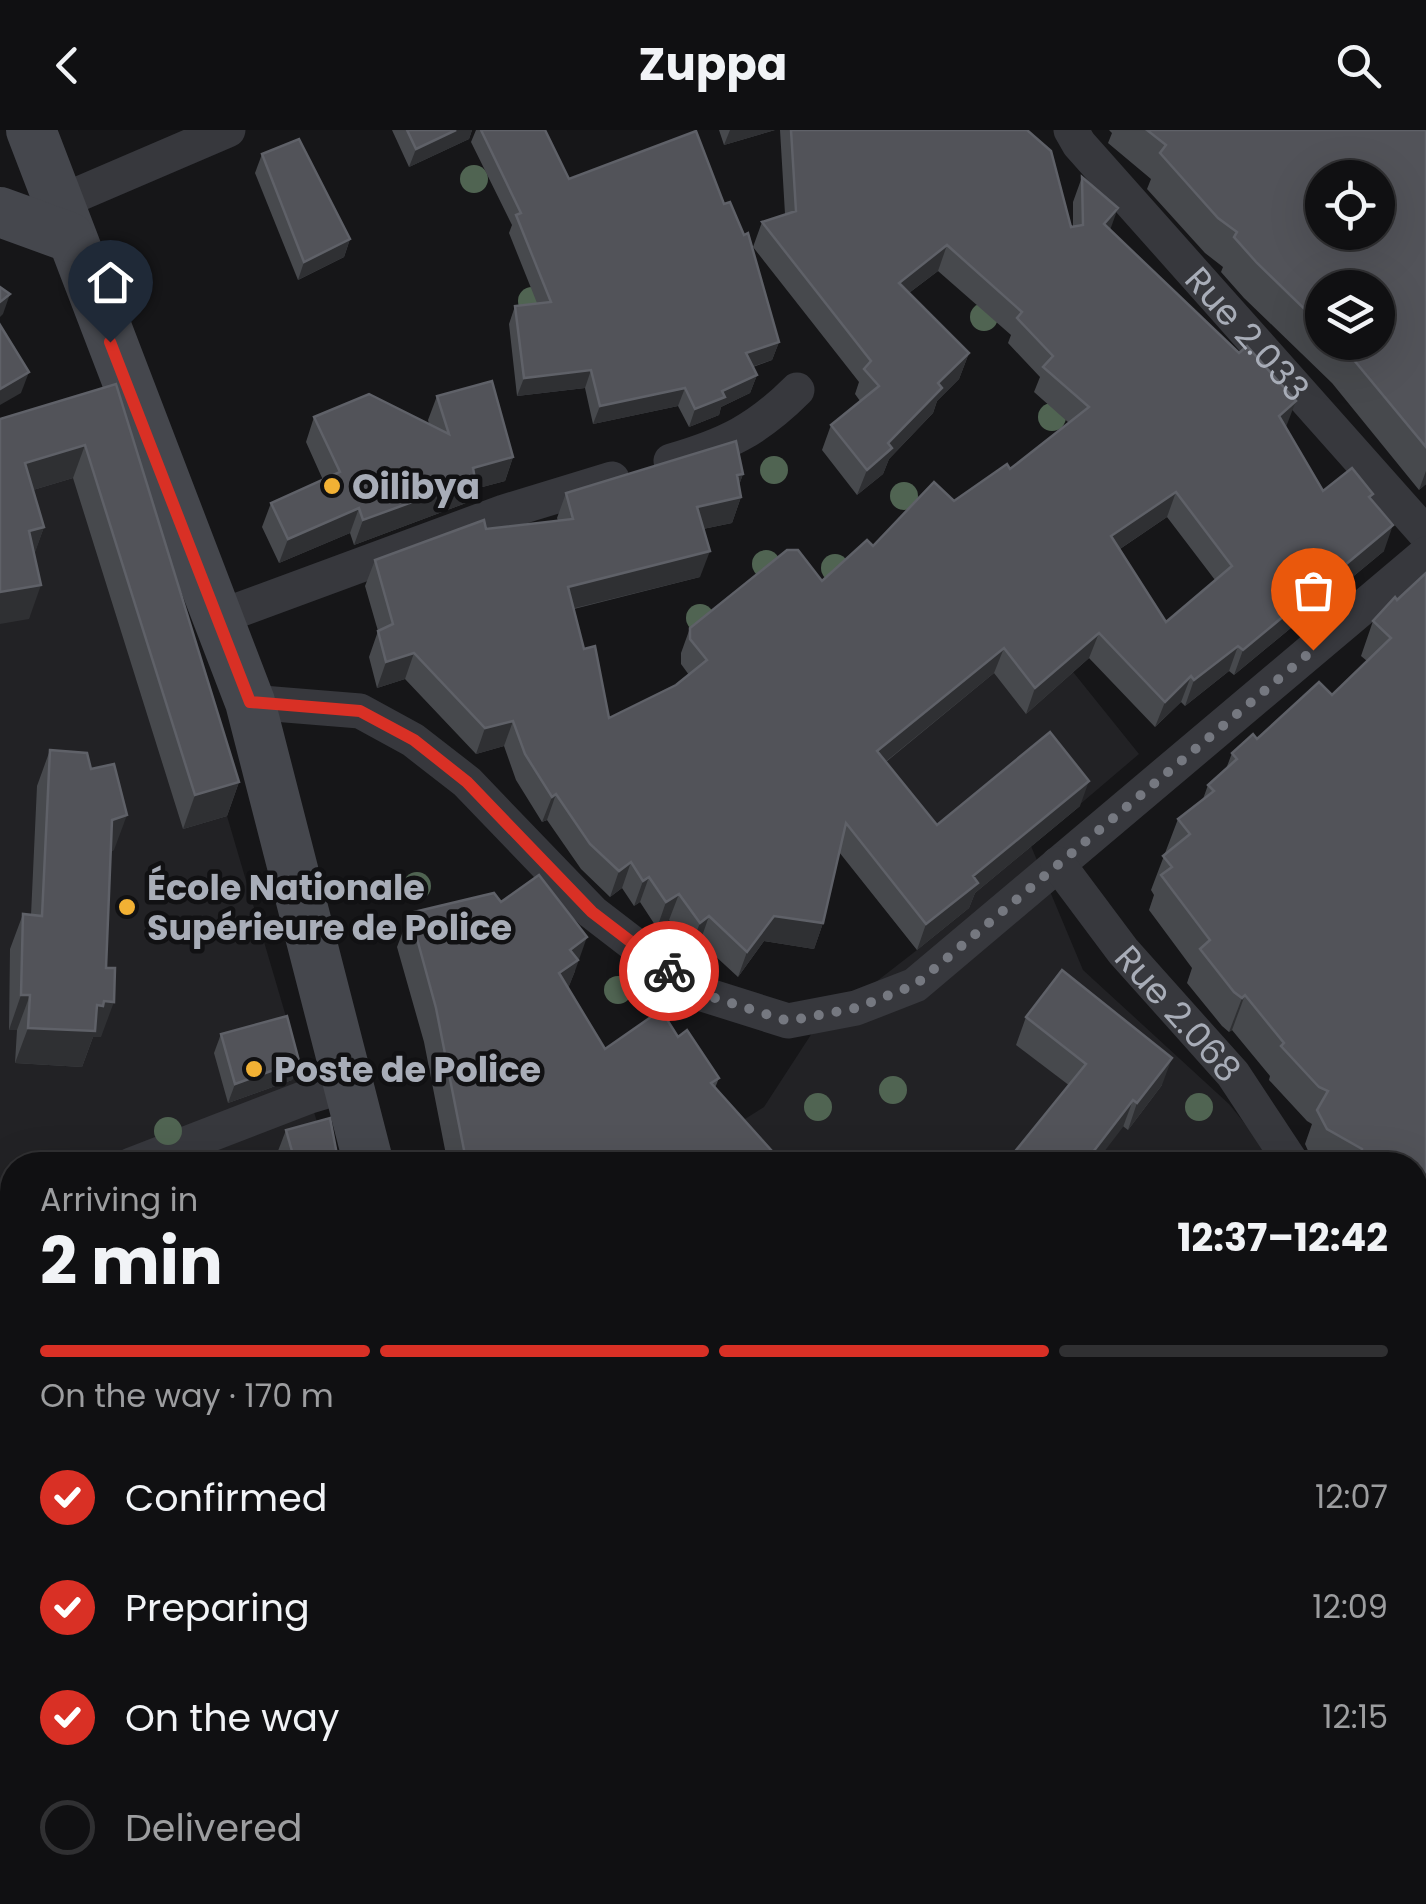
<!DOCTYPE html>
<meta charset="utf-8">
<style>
body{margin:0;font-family:Poppins,sans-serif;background:#1e1e20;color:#f1f3f6;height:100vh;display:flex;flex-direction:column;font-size:38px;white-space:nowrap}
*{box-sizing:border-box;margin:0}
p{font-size:32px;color:#9c9d9f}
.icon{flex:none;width:55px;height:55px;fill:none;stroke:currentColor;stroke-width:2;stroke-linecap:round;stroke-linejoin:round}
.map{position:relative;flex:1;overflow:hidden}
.details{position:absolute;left:0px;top:1022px;width:1428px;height:752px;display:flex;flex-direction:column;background:#101012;border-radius:40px 40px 0 0;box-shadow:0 10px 40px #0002,0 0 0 2px #303032}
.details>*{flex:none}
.fabs{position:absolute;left:1305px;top:30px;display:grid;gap:20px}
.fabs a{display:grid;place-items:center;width:90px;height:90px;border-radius:50%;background:#101012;box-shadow:0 10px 40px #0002,0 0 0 2px #303032;font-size:50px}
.pin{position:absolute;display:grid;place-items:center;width:85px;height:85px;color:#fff;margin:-102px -42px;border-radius:50% 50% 50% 0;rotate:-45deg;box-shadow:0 0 10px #0007}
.pin .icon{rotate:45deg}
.courier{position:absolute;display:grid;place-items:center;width:100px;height:100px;margin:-50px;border:8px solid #d93025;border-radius:50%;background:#fff;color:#222;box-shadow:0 2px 12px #0007}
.summary em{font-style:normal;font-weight:700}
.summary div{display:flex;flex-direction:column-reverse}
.summary{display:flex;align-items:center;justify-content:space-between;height:170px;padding:0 40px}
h1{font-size:65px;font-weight:700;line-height:75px}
.bar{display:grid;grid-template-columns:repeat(4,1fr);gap:15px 10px;align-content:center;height:120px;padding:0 40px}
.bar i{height:12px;border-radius:8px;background:#303032}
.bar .active{background:#d93025}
.bar p{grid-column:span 4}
ol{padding:0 40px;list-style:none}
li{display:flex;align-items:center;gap:30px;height:110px}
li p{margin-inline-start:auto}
li .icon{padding:10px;border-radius:50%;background:#d93025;color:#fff;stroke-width:4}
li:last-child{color:#9c9d9f}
li i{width:55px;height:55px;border:5px solid #303032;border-radius:50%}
header{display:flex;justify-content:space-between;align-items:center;height:130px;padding:0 40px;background:#101012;font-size:45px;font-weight:700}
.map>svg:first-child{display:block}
</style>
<header><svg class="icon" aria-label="back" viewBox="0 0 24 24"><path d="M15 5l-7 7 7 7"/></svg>Zuppa<svg class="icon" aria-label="search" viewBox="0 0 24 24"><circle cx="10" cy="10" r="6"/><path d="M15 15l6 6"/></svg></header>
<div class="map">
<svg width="1426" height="1774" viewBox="0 0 1426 1774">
<rect width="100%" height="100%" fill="#161618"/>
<g fill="#222225">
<polygon points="103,287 227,686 322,1009 234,1035 12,1035 12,1105 0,1109 0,319"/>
<polygon points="1004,456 1139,624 1031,716 1083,840 1229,974 1278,1035 672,1035 764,977 814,900 917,820 850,735 781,638"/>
</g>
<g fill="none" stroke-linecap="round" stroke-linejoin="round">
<g stroke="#37383d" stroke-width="35">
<path id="s1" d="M1071,0L1079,14L1426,404"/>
<polyline points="60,72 228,0"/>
<path d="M671,331C726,315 757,300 797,260"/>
<polyline points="217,488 504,382 612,349"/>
<polyline points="250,572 360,581 413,610 467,652 592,782 696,862 788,891 856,878 915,855 1426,424"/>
<path id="s2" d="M1058,734L1123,821L1233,944L1293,1035"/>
<polyline points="131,1035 310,966 350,954"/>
<polyline points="0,1086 12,1081"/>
<polyline points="1415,1638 1426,1622"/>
<polyline points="681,1774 689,1762"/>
<polyline points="1323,1774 1331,1762"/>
</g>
<g stroke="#45474d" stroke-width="50">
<polyline points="31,0 250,572 369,1035"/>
<polyline points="0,82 69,107"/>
<polyline points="545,1762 548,1774"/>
</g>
</g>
<g fill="#506452">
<circle cx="474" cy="49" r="14"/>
<circle cx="532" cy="171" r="14"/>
<circle cx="984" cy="187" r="14"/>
<circle cx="1052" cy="287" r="14"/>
<circle cx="774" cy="340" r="14"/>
<circle cx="904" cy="366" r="14"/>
<circle cx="766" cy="434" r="14"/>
<circle cx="835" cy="438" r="14"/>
<circle cx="700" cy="488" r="14"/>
<circle cx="417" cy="756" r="14"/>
<circle cx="618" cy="860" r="14"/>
<circle cx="893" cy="960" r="14"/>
<circle cx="818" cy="977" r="14"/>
<circle cx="1199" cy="977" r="14"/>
<circle cx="168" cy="1001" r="14"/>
</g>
<g fill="#47494d" fill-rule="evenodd">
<polygon points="392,0 472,0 469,9 409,37"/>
<polygon points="476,0 545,0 569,49 724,74 779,212 772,230 753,237 757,245 750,263 721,277 719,285 689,297 678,276 593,294 585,258 517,266 509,194 515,176 537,173 509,103 512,95 471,12"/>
<polygon points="719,0 775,0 724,15"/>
<path d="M780,0H1027L1071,97H1073V72L1082,47L1110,100L1286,297L1323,361L1371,369L1384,421L1234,545L1229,541L1185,576L1181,572L1155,597L1089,528L1026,584L994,543L886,632L937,695L1080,676L975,763L969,778L917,820L839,722L823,793L814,819L764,811L738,847L700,812L690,818L669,790L657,798L640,772L634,776L622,758L610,767L581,739L547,690L542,692L516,650L504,616L476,624L405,549L377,558L369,527L378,501L365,456L375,430L486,399L558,391L557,388L566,363L743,344L739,355L741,367L732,393L703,399L700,447L574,479L584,519L609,588L676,555L689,545L681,534V523L690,498L822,451L873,416L1010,339L1069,293L1034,262L1040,247L1008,213L1011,205L938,141L909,163L969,223L959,249L937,271L933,283L889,329L883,344L857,365L822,320L831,295L860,271L855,264L859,252L753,117L762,92L785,84ZM1167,387L1215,450L1166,492L1120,419Z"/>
<path d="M1109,0H1426V354L1419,360L1332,253L1244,168L1221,142L1223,137L1205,123L1147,59L1151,49L1108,13L1112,3ZM1322,158L1378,212H1322Z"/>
<polygon points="262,24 350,109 344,127 298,150 255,43"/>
<polygon points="116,254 239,652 227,686 183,699 73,348 33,360 44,397 34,424 29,489 0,289"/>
<polygon points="437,266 513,327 505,351 471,360 466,373 354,415 350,403 279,433 262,397 271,373 323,350 306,312 314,287 429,294 428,290"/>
<polygon points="1397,470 1426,1193 1415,1194 1415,1035 1317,1035 1314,1034 1305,1014 1312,994 1307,991 1269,950 1270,946 1232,900 1229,902 1222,896 1187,853 1192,838 1149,780 1154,765 1151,760 1178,689 1203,669 1208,655 1226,639 1232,623 1332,565 1367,531 1361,526 1373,491"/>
<polygon points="50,620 91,639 114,720 111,721 101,907 93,907 82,937 15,933 17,900 9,900 10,819 23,784 31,785 37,656"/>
<polygon points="501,772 575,841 568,858 605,919 678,907 719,948 715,958 770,1035 448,1035 424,912 397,817 410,783"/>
<polygon points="1026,887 1162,955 1128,1000 1016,915"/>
<polygon points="221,904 299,931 292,950 228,973 214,923"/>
<polygon points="286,1000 339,1035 282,1035 278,1021"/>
<polygon points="12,1148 12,1584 0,1580 0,1150"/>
<polygon points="1415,1196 1418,1199 1426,1199 1426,1571 1422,1571 1415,1565"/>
<polygon points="0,1652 12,1762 382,1762 381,1767 360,1765 360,1774 126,1774 65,1764 62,1774 0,1774"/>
<polygon points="706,1762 1305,1762 1303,1767 1293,1774 702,1774"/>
</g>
<g fill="#2f3033">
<polygon points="456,0 472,0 469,9 409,37 416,19"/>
<polygon points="730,0 775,0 724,15"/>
<polygon points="1118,78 1109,103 1104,94"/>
<polygon points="350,109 344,127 298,150 304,132"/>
<polygon points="947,115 938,141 889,178 899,153"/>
<polygon points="10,164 3,184 0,187 0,172"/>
<polygon points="779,212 772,230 739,241 746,223"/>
<polygon points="969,223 959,249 937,271 933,283 889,329 883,344 857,365 867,340 938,253"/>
<polygon points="591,240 585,258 517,266 524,248"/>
<polygon points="29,242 21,263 0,275 0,259"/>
<polygon points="757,245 750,263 721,277 719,285 689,297 695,279 722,261"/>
<polygon points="685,258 678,276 593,294 600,276"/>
<polygon points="1296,271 1286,297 1279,286"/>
<polygon points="85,315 73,348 13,366 25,333"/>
<polygon points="513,327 505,351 471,360 466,373 354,415 363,390 473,338"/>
<polygon points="1426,341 1426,354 1419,360"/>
<polygon points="743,344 734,369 741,367 732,393 688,402 697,377 737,345"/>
<polygon points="1176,362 1167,387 1102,431 1111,406"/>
<polygon points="359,378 350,403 279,433 288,409"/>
<polygon points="1393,395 1384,421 1234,545 1243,520"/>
<polygon points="44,397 32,431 29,401"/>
<polygon points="710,421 700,447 559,482 568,457"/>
<polygon points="41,455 29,489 0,494 0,462"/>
<polygon points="1099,503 1089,528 1026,584 1035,558"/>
<polygon points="1238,516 1229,541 1185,576 1194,550"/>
<polygon points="1004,518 994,543 868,646 877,621"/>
<polygon points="414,523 405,549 377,558 386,532"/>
<polygon points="1191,546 1181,572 1155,597 1165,572"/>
<polygon points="513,591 504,616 476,624 485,598"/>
<polygon points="1089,651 1080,676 975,763 969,778 917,820 926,794 973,746"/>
<polygon points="239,652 227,686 183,699 195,665"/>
<polygon points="556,664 547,690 542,692 552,667"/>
<polygon points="127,685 114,720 99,725 112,690"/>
<polygon points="631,732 622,758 610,767 619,741"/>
<polygon points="649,747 640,772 634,776 643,751"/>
<polygon points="679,764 669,790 657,798 666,772"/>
<polygon points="709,786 700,812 690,818 700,793"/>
<polygon points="774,786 823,793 814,819 764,811 738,847 747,822"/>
<polygon points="587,807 575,841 566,864 559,843 570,820"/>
<polygon points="21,865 30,865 17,900 9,900"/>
<polygon points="1245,865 1232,900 1229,902 1242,868"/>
<polygon points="104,871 114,872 101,907 93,907 82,937 15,933 28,898 97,875"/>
<polygon points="1172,928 1162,955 1128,1000 1137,973"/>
<polygon points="299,931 292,950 228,973 235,954"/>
<polygon points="1133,970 1123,997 1094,1035 1083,1035"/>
<polygon points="479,1027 476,1035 464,1035 466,1030"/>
<polygon points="1426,1160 1426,1193 1415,1194 1415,1164 1418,1161"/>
<polygon points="355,1762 382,1762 381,1767 354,1765"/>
<polygon points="1276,1762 1305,1762 1303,1767 1293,1774 1266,1774"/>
</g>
<g fill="#525359" stroke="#5f6168" stroke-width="2.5" fill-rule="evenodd">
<polygon points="407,0 456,0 416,19"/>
<polygon points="481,0 545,0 569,49 696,1 724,74 730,72 744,105 748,103 779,212 746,223 757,245 722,261 725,267 695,279 685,258 600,276 591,240 524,248 515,176 551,172 516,85 521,83"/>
<path d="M791,0H1027L1051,21L1071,97L1083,95L1082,47L1118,78L1104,94L1239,223L1247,216L1296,271L1279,286L1323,361L1352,338L1373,364L1369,367L1393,395L1243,520L1238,516L1194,550L1191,546L1165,572L1099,503L1035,558L1004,518L877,621L937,695L1050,602L1089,651L973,746L978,753L926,794L846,693L823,793L774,786L747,822L709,786L700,793L679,764L666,772L649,747L643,751L631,732L619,741L590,714L556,664L552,667L525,624L513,591L485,598L414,523L386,532L378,501L393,494L375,430L484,390L486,399L573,389L566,363L736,311L743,344L737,345L741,367L697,377L710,421L568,457L584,519L595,516L609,588L676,555L707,530L690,509V498L787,420H798L822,451L867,410L873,416L934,352L954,371L1007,334L1010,339L1089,277L1043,237L1053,226L1017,188L1022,182L947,115L899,153L969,223L938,253L942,258L888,313L892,318L867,340L831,295L879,256L864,239L871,231L762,92L796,81ZM1176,362L1232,436L1166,492L1111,406Z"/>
<path d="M1147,0H1426V317L1339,212H1378V158H1322V196L1257,133L1234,107L1237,102L1218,88L1160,23L1166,15ZM1322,48H1378V102H1322Z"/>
<polygon points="299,9 350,109 304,132 262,24"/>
<polygon points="0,157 10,164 0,172"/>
<polygon points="0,195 29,242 0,259"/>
<polygon points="492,251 513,327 473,338 475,349 363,390 359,378 288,409 271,373 340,342 314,287 369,264 449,304 437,266"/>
<polygon points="116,254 239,652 195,665 85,315 25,333 44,397 29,401 41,455 0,462 0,289"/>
<polygon points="1426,443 1426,1160 1418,1161 1415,1164 1415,1035 1361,1035 1362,1019 1327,999 1317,980 1328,961 1319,957 1281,916 1284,913 1245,865 1242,868 1234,862 1200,819 1210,810 1161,745 1172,737 1163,726 1190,704 1178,689 1214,661 1208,655 1237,629 1232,623 1253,604 1257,609 1319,552 1332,565 1391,508 1373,491 1395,467 1397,470"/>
<polygon points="50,620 87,623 91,639 114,634 127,685 112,690 106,838 115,838 114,872 104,871 103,876 97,875 95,901 28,898 30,865 21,865 23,784 42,786"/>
<polygon points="539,745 587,807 570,820 578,830 559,843 605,919 661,880 678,907 687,900 719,948 711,953 771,1020 763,1025 770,1035 480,1035 479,1027 466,1030 436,878 410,783 494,763 501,772"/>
<polygon points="1062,840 1172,928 1137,973 1133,970 1083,1035 1004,1035 1086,934 1026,887"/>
<polygon points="287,886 299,931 235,954 221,904"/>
<polygon points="330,988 339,1035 296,1035 286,1000"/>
<polygon points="1198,1025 1210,1035 1190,1035"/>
<polygon points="12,1148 12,1560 0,1556 0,1150"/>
<polygon points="1415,1196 1418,1199 1426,1199 1426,1529 1415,1520"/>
<polygon points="0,1652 12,1655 12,1762 17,1762 15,1773 0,1770"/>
<polygon points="1426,1668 1426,1774 1363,1774 1370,1762 1415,1762 1415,1687"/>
<polygon points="170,1762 361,1762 360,1774 246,1774 230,1772 229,1774 169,1774"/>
<polygon points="720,1762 1283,1762 1283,1763 1266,1774 735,1774"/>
</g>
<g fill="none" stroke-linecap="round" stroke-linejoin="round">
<polyline stroke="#757880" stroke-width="10" stroke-dasharray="0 18" points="669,841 696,862 788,891 856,878 915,855 1313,520"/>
<polyline stroke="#d93025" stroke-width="12" points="110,212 250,572 360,581 414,610 467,652 592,782 669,841"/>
</g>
<g fill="#f2b134" stroke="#111113" stroke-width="4">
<circle cx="332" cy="356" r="10"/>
<circle cx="127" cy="777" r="10"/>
<circle cx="254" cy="939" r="10"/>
</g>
<g text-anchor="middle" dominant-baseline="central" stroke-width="9" stroke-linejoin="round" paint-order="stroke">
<g font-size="35" fill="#a8adb8" stroke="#111113">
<text stroke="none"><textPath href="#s1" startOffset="270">Rue 2.033</textPath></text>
<text stroke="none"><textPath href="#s2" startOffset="192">Rue 2.068</textPath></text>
</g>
<g font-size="35" font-weight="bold" fill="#a8adb8" stroke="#111113" text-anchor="start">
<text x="352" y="356">Oilibya</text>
<text x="147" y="757">École Nationale<tspan x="147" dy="40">Supérieure de Police</tspan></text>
<text x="274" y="939">Poste de Police</text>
</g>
</g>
</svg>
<div class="fabs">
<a><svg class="icon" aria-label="locate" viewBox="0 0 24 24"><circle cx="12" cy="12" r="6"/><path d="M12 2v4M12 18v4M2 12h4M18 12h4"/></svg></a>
<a><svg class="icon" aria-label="layers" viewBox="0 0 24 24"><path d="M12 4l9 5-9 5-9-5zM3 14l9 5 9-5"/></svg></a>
</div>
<div class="pin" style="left:1313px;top:520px;background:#ea580c"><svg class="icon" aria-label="bag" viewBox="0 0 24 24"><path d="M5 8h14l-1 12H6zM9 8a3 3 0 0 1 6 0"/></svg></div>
<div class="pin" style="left:110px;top:212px;background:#1f2937"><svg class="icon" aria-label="home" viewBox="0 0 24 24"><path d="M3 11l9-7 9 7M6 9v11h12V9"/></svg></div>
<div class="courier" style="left:669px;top:841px"><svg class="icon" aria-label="bike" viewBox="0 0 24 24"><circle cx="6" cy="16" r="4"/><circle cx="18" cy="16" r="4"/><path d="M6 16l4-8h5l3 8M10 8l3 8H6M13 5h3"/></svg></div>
<section class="details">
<div class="summary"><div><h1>2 min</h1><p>Arriving in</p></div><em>12:37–12:42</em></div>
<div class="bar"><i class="active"></i><i class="active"></i><i class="active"></i><i></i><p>On the way · 170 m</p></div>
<ol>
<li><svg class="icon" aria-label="check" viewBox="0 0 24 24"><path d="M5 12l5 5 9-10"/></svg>Confirmed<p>12:07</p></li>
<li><svg class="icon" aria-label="check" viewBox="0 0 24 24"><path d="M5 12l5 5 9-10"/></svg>Preparing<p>12:09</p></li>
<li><svg class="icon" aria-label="check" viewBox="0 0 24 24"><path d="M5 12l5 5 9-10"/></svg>On the way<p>12:15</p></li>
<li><i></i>Delivered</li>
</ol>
</section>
</div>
